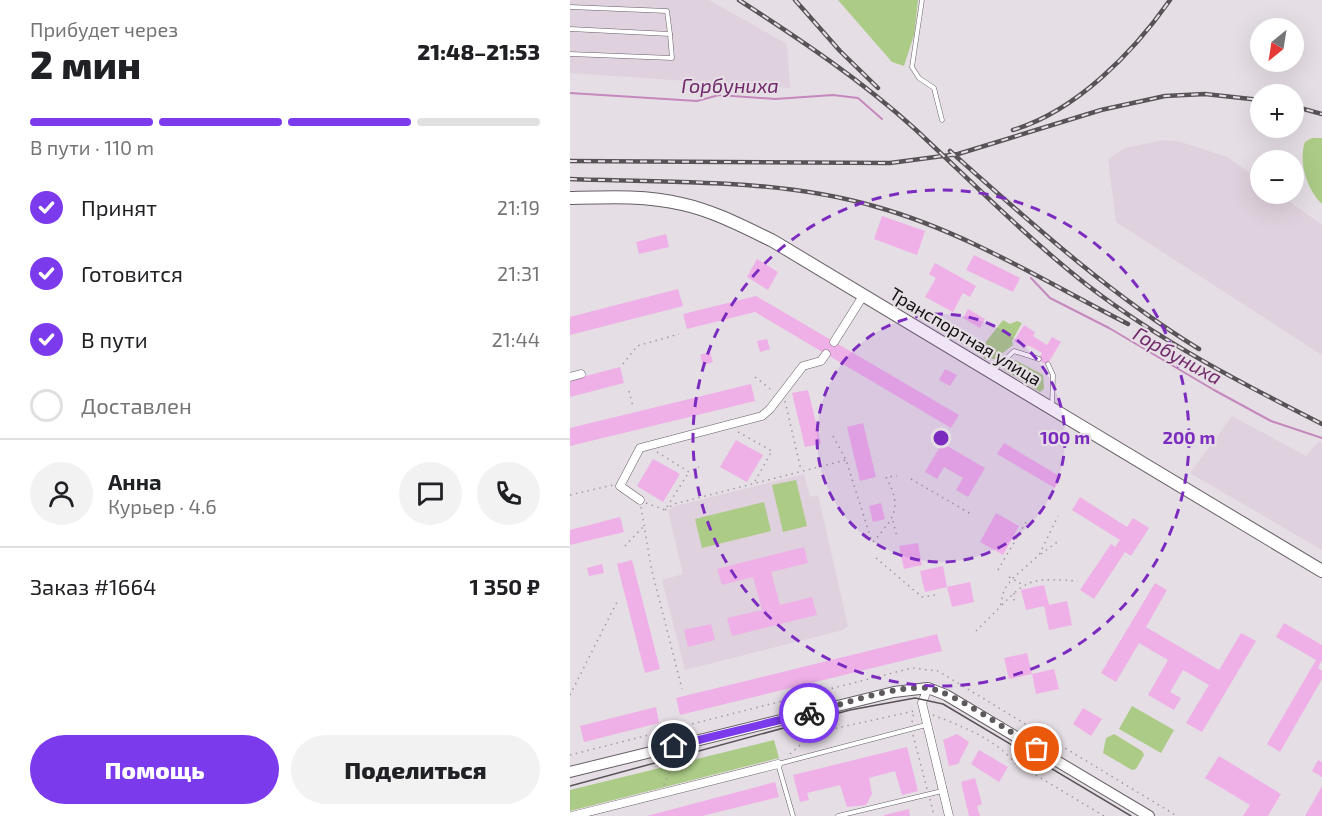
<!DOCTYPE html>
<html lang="ru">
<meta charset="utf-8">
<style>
body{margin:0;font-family:"Exo 2",sans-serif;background:#f2f2f2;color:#202124;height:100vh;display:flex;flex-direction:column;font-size:22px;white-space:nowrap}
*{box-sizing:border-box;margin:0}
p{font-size:20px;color:#757577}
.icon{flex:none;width:33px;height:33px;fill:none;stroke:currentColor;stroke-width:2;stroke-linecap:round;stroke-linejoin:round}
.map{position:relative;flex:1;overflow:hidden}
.drawer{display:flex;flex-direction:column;background:#fff;width:570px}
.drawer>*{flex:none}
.needle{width:39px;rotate:210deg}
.buttons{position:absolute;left:680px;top:18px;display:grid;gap:12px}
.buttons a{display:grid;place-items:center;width:54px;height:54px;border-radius:50%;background:#fff;box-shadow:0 6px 24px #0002;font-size:30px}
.pin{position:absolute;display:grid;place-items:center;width:51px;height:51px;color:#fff;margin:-26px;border:3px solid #fff;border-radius:50%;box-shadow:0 2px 6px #0007}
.courier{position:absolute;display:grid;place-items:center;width:60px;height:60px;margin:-30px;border:4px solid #7c3aed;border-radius:50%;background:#fff;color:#222;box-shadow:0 2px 8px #0007}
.headline em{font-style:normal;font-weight:800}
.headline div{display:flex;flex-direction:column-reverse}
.headline{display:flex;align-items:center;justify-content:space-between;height:102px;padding:0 30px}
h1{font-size:39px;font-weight:800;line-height:45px}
.bar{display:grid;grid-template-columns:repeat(4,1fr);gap:9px 6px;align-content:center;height:72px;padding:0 30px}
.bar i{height:8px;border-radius:4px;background:#e0e0e0}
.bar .active{background:#7c3aed}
.bar p{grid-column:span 4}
.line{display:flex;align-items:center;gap:15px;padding:0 30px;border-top:2px solid #e0e0e0}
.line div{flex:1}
.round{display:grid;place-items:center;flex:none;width:63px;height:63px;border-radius:32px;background:#f2f2f2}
ol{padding:0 30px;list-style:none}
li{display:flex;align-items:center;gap:18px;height:66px}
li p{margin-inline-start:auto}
li .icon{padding:6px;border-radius:50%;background:#7c3aed;color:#fff;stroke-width:4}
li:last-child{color:#757577}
li i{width:33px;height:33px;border:3px solid #e0e0e0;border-radius:50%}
.action{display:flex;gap:12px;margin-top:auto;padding:12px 30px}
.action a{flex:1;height:69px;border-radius:36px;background:#7c3aed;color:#fff;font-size:24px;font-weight:800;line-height:69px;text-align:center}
.action a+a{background:#f2f2f2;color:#202124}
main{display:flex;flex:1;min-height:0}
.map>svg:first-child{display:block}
</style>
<main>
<section class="drawer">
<div class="headline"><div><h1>2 мин</h1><p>Прибудет через</p></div><em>21:48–21:53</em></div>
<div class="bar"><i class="active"></i><i class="active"></i><i class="active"></i><i></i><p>В пути · 110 m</p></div>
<ol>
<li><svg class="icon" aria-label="check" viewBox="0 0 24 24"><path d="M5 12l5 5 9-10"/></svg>Принят<p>21:19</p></li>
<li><svg class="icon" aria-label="check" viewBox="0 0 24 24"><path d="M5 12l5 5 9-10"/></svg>Готовится<p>21:31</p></li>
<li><svg class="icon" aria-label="check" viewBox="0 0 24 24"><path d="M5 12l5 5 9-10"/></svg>В пути<p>21:44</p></li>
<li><i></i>Доставлен</li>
</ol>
<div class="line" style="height:108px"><a class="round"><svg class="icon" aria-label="person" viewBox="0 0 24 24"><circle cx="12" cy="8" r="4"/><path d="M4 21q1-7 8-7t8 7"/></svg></a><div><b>Анна</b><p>Курьер · 4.6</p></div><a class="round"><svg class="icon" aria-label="chat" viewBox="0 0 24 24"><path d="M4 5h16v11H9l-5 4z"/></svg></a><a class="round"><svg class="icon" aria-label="phone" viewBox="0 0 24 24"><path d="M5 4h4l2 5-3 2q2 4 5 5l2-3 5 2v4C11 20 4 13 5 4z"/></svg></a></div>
<div class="line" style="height:78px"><div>Заказ #1664</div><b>1 350 ₽</b></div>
<div class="action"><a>Помощь</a><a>Поделиться</a></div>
</section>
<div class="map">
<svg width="752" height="816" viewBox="0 0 752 816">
<rect width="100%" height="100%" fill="#e6dee5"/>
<g fill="#dfd1dd">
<polygon points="0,0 139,0 217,44 220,88 0,73"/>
<polygon points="594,140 611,142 657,157 690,180 690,194 709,194 752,225 752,355 546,222 538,159 555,148"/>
<polygon points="662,416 736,456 749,441 752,443 752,550 620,473"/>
<polygon points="234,474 240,497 248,495 278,626 273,630 115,670 92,580 113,574 98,510 105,506"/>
</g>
<g fill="#abcb86">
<polygon points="268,0 348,0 344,35 334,66 322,62"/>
<path d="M742,138H752V204C737,190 728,162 735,142Z"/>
<polygon points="433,320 440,324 447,321 452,323 442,341 443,345 425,359 414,359 411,348"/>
<polygon points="445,360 473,375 474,389 470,392 434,370"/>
<polygon points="226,480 237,526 213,532 202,485"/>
<polygon points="194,502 201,531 132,548 125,519"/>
<polygon points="562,706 604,730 591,753 549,729"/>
<polygon points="544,734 572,751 574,755 566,769 562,770 533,753 536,738"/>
<polygon points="204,740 209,758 0,811 0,790"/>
</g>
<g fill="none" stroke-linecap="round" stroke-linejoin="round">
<g stroke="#c488bd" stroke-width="2">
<polyline points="0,93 127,101 149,95 205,99 263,95 288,98 312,119"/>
<polyline points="461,278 480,298 539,328 644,390 701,421 752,438"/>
</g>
</g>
<g fill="#eeb0e7">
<polygon points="312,216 355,231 347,255 304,239"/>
<polygon points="96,234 99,247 69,254 66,242"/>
<polygon points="404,255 450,278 443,292 396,270"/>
<polygon points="187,259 208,272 198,290 177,277"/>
<polygon points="365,263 406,286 400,297 393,293 383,312 355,297 366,278 359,274"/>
<polygon points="108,289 113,306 0,335 0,317"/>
<polygon points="186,296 389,415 381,428 185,312 117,329 113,314"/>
<polygon points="398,309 415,319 410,328 393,318"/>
<polygon points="454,325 465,332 463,336 477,345 482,337 491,342 477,365 468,360 472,353 458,345 455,348 444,341"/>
<polygon points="197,339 200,349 190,352 187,341"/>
<polygon points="140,352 143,362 133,365 130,355"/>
<polygon points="50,367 54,383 0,397 0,380"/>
<polygon points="375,369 387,375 380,386 369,380"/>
<polygon points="181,384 185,401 0,446 0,428"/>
<polygon points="238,390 251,444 235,447 222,393"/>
<polygon points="293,423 306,477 290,481 277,427"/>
<polygon points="166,440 193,455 177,482 150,467"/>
<polygon points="372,443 415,468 398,497 386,490 393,478 374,467 367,479 355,472"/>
<polygon points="434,443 491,477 485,488 427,454"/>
<polygon points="83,459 110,474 93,502 67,486"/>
<polygon points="510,497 557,527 563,518 579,528 561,556 555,552 524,599 510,590 541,544 545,547 550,540 502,510"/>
<polygon points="311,503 315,519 303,522 299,506"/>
<polygon points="426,513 449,526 433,555 410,542"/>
<polygon points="50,517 54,532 0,545 0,530"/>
<polygon points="348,543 352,565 334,569 329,546"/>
<polygon points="234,547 238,563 201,572 210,605 242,597 247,615 162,636 157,618 192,610 183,577 152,585 147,569"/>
<polygon points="62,560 90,669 75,673 47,564"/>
<polygon points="32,564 34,573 19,576 17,568"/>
<polygon points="373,566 377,587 355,592 350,571"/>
<polygon points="400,582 404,602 382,607 377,587"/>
<polygon points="585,583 597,590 576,627 649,670 671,633 686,641 632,732 616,723 639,685 613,670 600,692 611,698 604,710 578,695 598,660 569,643 546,682 531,673"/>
<polygon points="474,585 479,605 497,601 502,625 479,630 474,606 456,610 451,590"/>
<polygon points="714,623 752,645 752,660 748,668 752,671 752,679 710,752 697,744 746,660 706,637"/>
<polygon points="141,624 145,640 118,647 114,630"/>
<polygon points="367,634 372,651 110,715 106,698"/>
<polygon points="457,653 462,674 439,679 434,658"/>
<polygon points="484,669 489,689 466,694 462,674"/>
<polygon points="86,707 89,723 14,742 10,726"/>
<polygon points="513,708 532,719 521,736 503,724"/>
<polygon points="387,734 399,742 388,764 379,766 373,740"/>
<polygon points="337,747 348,791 332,795 325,771 299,778 302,794 296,805 277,807 270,785 237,793 239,800 230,802 223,775"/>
<polygon points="409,750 438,767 429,782 401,764"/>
<polygon points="649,756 711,794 698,816 673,816 680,805 635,778"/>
<polygon points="748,760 752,762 752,777 742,771"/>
<polygon points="405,778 412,804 407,806 410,816 399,816 391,782"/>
<polygon points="205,782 209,797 132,816 77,816"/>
<polygon points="752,786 752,816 735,816"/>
<polygon points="339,809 340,816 314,816 314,815"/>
</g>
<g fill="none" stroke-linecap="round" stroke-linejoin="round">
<defs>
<g id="lane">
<polyline points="352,0 342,67 349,78 364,88 372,120"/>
<polyline points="0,7 97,11 100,34"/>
<polyline points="0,29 100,34 102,58 0,54"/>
<polyline points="478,364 483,375 482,407"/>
<polyline points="424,370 444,351 469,359"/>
<polyline points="223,816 208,764 356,725"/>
<polyline points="268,816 372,791"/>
</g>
<g id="street">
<polyline points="264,342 293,296"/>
<polyline points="0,377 11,374"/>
<polyline points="70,500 50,486 70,448 192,416 200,409 233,366 251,361 256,354"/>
<polyline points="358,688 352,703 379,816"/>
<polyline points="2,816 208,764"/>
</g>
<polyline id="secondary" points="0,772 324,692 358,688 376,695 579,816"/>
<path id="primary" d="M0,198C36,197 76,195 112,204C144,211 174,227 203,241L752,571"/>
</defs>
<use href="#lane" stroke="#665f65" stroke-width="5"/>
<use href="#street" stroke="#665f65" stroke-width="9"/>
<use href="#secondary" stroke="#665f65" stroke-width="12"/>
<use href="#primary" stroke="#665f65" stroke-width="14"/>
<g stroke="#a09a9f" stroke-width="1.5" stroke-dasharray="1.5 4.5" stroke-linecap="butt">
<polyline points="53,364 67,346 109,334"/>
<polyline points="185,377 203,391"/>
<polyline points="59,391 63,407"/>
<polyline points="215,401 231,470"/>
<polyline points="168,432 202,451 184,483"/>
<polyline points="263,436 276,460 302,542"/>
<polyline points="87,452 119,472 129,467"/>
<polyline points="341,479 401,514"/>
<polyline points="0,495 43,485"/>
<polyline points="76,503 95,510 119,472"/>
<polyline points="71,507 81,567 112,689"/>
<polyline points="95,510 104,504 276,460"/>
<polyline points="323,521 327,537"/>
<path d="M303,542C324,518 333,508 316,477L327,476"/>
<polyline points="55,546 73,527"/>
<polyline points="471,554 490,540"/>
<polyline points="306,558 352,597 365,595"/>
<polyline points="428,570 456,522"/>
<polyline points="439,577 453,585"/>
<polyline points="444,593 444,601"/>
<path d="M432,605C460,575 469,579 508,581"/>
<polyline points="406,631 430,607 434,590 442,579 469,555 488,516"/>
<polyline points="0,695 48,600"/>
<path d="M363,715C391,726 424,738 444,762L534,816"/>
<polyline points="343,735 357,789"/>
<polyline points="220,754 244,733 344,711 342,722"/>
<polyline points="0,755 342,668 368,671 607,816"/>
<polyline points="94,785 106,756"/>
<polyline points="360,799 364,816"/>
</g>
<use href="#lane" stroke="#fff" stroke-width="4"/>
<use href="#street" stroke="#fff" stroke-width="8"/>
<use href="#secondary" stroke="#fff" stroke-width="10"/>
<use href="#primary" stroke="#fff" stroke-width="12"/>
<polyline stroke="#585357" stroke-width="1.5" points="0,786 280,710 345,698 373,704 561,816"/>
<defs>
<g id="rail">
<path d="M169,0C231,40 291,80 345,129C402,182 456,237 517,285C590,341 671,383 752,424"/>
<polyline points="225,0 270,51 308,88"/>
<polyline points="723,106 752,114"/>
<path d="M443,130C506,111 563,53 600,0"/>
<path d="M380,151C460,222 538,293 629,349"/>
<polyline points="0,161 320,163 388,154 531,110 595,96 635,94 690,100"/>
<path d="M0,179C103,183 207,178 307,207C396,232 476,282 558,324"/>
</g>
</defs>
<use href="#rail" stroke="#585357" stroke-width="4.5"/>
<use href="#rail" stroke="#e6dee5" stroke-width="2" stroke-dasharray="7" stroke-linecap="butt"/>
</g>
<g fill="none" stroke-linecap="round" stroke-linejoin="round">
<path stroke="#5e595c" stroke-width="6" stroke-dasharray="0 10.8" d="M239,713C270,705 327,685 357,688C383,691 443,734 467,749"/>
<polyline stroke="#7c3aed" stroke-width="8" points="104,746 239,713"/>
</g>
<circle cx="371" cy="438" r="124" fill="#7b2cbf" fill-opacity=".12"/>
<g fill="none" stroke="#7b2cbf" stroke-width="3" stroke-dasharray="10 8">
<circle cx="371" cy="438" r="124"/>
<circle cx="371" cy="438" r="248"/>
</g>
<g text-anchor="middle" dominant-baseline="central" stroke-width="4.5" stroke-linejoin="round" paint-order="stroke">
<g font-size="18" fill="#141113" stroke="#e6dee5">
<text transform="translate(396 336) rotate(31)">Транспортная улица</text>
</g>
<g font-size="20" font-style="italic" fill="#70296a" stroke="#e6dee5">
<text x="160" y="85">Горбуниха</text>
<text transform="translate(608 355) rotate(29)">Горбуниха</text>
</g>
</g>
<circle cx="371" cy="438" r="9" fill="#7b2cbf" stroke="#e6dee5" stroke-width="3"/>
<g font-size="18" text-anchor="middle" font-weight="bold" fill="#7b2cbf" stroke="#e6dee5" stroke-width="4.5" stroke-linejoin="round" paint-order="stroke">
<text x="495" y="444">100 m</text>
<text x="619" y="444">200 m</text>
</g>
</svg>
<div class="buttons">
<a><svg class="needle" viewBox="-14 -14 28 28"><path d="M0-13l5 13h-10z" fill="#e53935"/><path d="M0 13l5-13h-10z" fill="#757577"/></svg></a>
<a>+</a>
<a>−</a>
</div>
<div class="pin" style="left:467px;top:749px;background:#ea580c"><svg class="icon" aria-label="bag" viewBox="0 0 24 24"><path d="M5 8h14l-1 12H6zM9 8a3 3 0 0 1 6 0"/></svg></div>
<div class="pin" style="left:104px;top:746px;background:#1f2937"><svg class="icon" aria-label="home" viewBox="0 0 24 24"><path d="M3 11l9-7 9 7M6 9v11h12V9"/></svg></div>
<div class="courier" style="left:239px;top:713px"><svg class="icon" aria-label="bike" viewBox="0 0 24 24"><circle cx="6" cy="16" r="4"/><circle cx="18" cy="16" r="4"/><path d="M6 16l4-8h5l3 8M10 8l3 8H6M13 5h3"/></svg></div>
</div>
</main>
